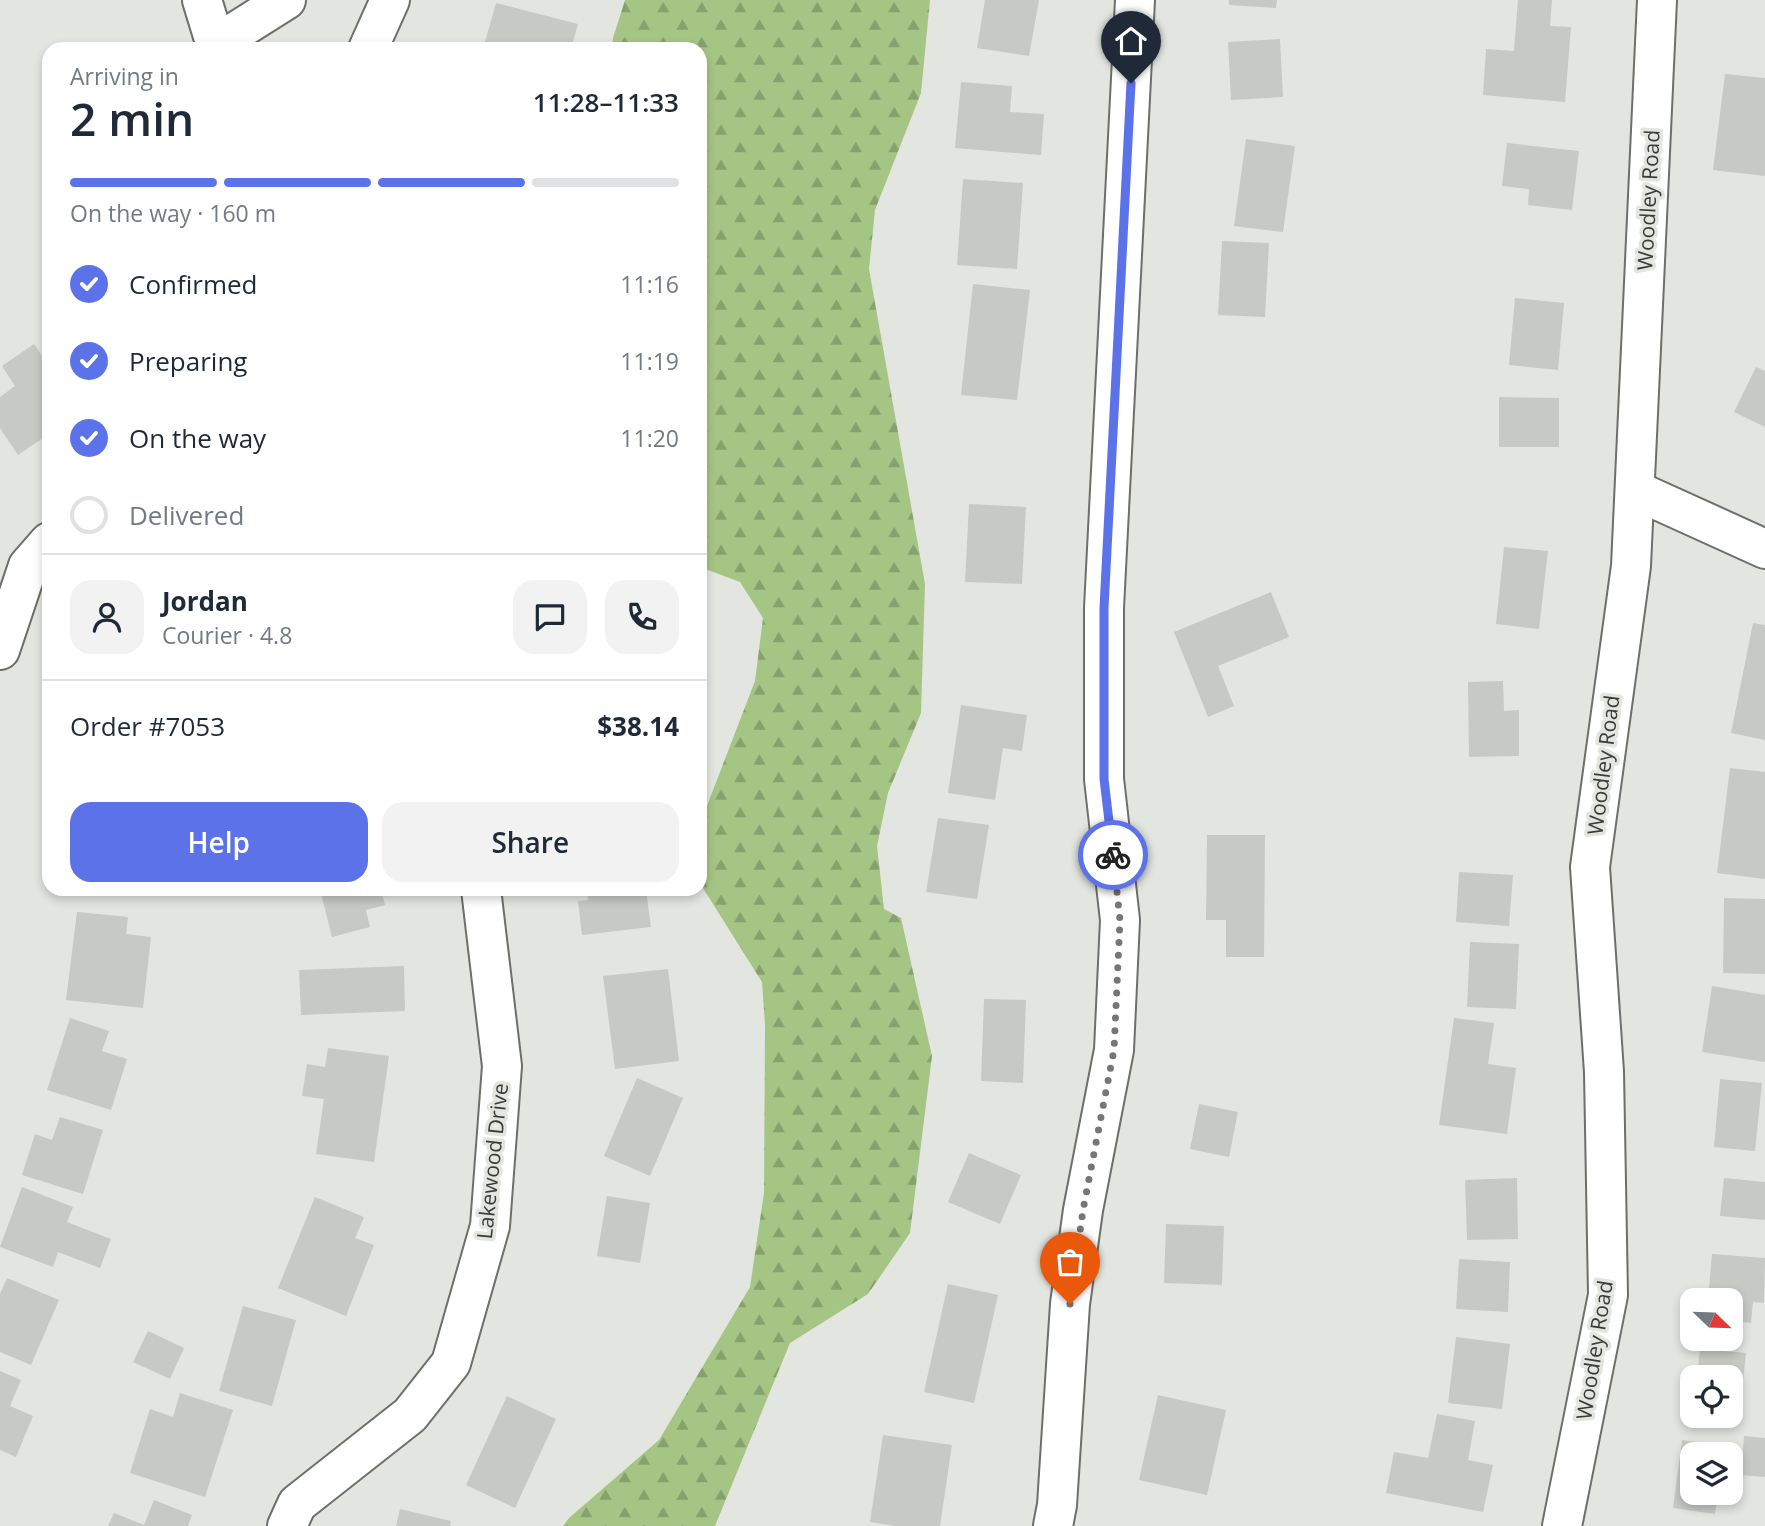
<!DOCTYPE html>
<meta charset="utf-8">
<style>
body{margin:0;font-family:"Open Sans",sans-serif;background:#f2f2f3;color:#1f2937;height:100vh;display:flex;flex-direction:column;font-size:26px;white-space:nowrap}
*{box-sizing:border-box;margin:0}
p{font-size:23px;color:#747a83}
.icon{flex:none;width:38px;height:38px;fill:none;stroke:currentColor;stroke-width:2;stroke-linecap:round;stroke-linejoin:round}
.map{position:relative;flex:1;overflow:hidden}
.details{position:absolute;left:42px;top:42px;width:665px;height:854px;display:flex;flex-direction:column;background:#fff;border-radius:21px;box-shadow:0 4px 10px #0003}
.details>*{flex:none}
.needle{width:46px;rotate:113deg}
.fabs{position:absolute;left:1680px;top:1288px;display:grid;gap:14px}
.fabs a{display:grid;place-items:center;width:63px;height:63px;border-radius:14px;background:#fff;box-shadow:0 4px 10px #0003;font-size:35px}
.pin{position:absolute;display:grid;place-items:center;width:60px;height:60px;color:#fff;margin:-72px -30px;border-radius:50% 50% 50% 0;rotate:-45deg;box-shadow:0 0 7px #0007}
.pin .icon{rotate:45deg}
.courier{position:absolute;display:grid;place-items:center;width:70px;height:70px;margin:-35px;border:5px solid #5c72e9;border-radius:50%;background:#fff;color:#222;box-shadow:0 2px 9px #0007}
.head em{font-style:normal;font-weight:600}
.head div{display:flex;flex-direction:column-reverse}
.head{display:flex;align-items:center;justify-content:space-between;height:119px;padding:0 28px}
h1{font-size:46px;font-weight:600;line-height:52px}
.bar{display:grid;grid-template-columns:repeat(4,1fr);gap:10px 7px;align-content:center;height:84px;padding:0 28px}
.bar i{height:9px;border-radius:5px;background:#e0e1e3}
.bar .current{background:#5c72e9}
.bar p{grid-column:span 4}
.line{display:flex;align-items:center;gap:18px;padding:0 28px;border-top:2px solid #e0e1e3}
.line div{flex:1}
.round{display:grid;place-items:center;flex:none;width:74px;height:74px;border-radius:21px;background:#f2f2f3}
ol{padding:0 28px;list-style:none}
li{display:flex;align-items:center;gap:21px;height:77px}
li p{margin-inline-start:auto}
li .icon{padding:7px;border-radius:50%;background:#5c72e9;color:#fff;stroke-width:4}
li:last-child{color:#747a83}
li i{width:38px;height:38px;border:4px solid #e0e1e3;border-radius:50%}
.action{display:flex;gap:14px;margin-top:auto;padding:14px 28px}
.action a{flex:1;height:80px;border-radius:21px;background:#5c72e9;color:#fff;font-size:28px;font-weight:600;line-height:80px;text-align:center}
.action a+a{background:#f2f2f3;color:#1f2937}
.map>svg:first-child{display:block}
</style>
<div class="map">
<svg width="1765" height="1526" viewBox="0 0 1765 1526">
<defs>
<pattern id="forest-firs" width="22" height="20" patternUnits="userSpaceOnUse" patternTransform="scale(1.75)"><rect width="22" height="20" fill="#a5c585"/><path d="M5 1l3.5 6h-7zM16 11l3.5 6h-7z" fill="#87a16e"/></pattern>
</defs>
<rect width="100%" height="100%" fill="#e3e6e0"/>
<polygon fill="url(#forest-firs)" points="625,0 930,0 921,93 875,210 869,269 925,584 921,713 888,793 877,846 884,909 901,918 932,1056 910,1233 868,1294 790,1343 715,1526 563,1526 569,1518 659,1440 750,1287 764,1193 765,1025 762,982 701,885 700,878 700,824 755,681 763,618 740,582 700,567 700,49 612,49 613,38"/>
<g fill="#c6c9c4">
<polygon points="985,0 1039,0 1029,56 977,48"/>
<polygon points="1229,0 1277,0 1276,8 1229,5"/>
<polygon points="1518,0 1552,0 1550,26 1571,27 1565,102 1483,95 1486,49 1514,51"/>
<polygon points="496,3 578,24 571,49 483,49"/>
<polygon points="1280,39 1283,97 1231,100 1228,42"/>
<polygon points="1725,74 1765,78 1765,176 1713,170"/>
<polygon points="961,82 1012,86 1010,112 1044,114 1041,155 955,148"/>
<polygon points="1246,139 1295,146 1283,232 1234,226"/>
<polygon points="1507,143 1579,151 1572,210 1528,205 1529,189 1502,186"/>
<polygon points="963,179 1023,183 1017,269 957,265"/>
<polygon points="1222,241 1269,243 1265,317 1218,315"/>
<polygon points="973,284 1030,290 1017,400 961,395"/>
<polygon points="1515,298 1564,303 1558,370 1509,365"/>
<polygon points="34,344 49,366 49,434 18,455 0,428 0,397 15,386 2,366"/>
<polygon points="1756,367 1765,371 1765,427 1734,412"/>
<polygon points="1499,397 1559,398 1559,447 1499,447"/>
<polygon points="969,504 1026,507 1022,584 965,582"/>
<polygon points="1504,547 1548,551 1539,629 1496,624"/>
<polygon points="1271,592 1289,637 1218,666 1234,706 1208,717 1174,632"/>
<polygon points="1753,623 1765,625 1765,740 1731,733"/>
<polygon points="1503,681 1504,711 1519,710 1519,756 1469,757 1468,682"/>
<polygon points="961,705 1027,715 1022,751 1003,748 995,800 948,793"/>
<polygon points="1730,768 1765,772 1765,879 1717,873"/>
<polygon points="938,818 989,825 977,899 926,892"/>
<polygon points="1207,835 1265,835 1264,957 1226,957 1226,920 1206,920"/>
<polygon points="1459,872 1513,875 1509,926 1456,922"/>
<polygon points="320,889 381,889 385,905 366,910 370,927 332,937"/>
<polygon points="587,889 624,889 625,893 646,890 651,927 582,935 578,901 588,900"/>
<polygon points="1724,898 1765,899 1765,974 1723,973"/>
<polygon points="77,912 128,917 126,934 151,937 143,1008 66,1000"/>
<polygon points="1470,942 1519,944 1516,1009 1467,1007"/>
<polygon points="404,966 405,1011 301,1015 299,970"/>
<polygon points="668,969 679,1061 615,1069 603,976"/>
<polygon points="1712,986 1765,995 1765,1062 1702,1052"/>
<polygon points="984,999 1026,1000 1023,1083 981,1081"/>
<polygon points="70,1018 109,1031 102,1051 127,1059 111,1110 47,1090"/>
<polygon points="1454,1018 1494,1023 1488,1064 1516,1068 1507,1134 1439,1125"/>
<polygon points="328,1048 389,1056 374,1162 316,1154 324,1099 302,1096 307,1064 325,1067"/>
<polygon points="637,1078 683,1098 650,1176 604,1156"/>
<polygon points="1720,1079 1762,1083 1755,1151 1714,1147"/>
<polygon points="1199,1104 1238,1112 1229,1157 1190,1149"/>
<polygon points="60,1117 103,1130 83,1194 22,1175 35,1134 52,1140"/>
<polygon points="969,1153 1021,1175 1000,1224 948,1202"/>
<polygon points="1517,1178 1518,1239 1467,1240 1465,1180"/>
<polygon points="1724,1178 1765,1182 1765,1220 1720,1216"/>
<polygon points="22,1187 73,1207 67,1222 111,1239 100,1268 58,1252 53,1267 0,1247"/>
<polygon points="607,1196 650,1203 640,1263 597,1256"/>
<polygon points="315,1197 364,1217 355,1238 374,1245 346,1316 278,1288"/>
<polygon points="1166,1224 1224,1226 1222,1285 1164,1283"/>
<polygon points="1712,1254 1765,1258 1764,1303 1753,1302 1751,1323 1731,1321 1731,1300 1708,1300"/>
<polygon points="1459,1259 1510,1262 1508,1312 1456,1309"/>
<polygon points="7,1278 59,1300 31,1365 0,1352 0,1294"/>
<polygon points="948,1284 998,1295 974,1403 924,1392"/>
<polygon points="243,1306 296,1320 272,1406 219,1391"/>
<polygon points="148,1331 184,1348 170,1379 133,1362"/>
<polygon points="1456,1337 1510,1344 1502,1409 1448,1403"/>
<polygon points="1700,1349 1746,1353 1739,1419 1726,1418 1731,1416 1731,1377 1697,1377"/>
<polygon points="0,1371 21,1380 10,1406 33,1416 16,1457 0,1450"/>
<polygon points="180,1393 233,1410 205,1497 130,1473 150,1409 173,1417"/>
<polygon points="1158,1395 1226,1410 1207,1495 1139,1480"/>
<polygon points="507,1396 556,1419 515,1508 466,1485"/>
<polygon points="1437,1414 1475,1421 1468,1460 1493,1465 1483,1512 1386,1493 1394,1452 1428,1458"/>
<polygon points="883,1435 952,1445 940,1526 896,1526 870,1522"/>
<polygon points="1744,1436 1765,1438 1765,1477 1741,1475"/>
<polygon points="1682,1440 1724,1445 1723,1454 1692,1454 1692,1493 1718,1493 1715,1514 1673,1508"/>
<polygon points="154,1500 192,1515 188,1526 108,1526 114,1513 144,1525"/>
<polygon points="400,1509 451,1521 450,1526 396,1526"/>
</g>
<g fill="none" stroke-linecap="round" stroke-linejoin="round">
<defs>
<g id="minor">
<polyline points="202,0 217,49"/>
<polyline points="216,44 286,0"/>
<polyline points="368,49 390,0"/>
<polyline points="1635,490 1765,549"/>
<polyline points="0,650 28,566 49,542"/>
<polyline points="287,1526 297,1504 410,1415 451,1363 490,1226 502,1066 481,889"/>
<polyline points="1053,1526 1057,1505 1070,1304 1083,1210 1114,1050 1120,920 1104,779 1104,608 1135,0"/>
<polyline points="1562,1526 1608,1295 1604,1072 1590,867 1631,566 1657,0"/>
</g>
</defs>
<use href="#minor" stroke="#6d6f6a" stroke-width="42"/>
<use href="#minor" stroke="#fff" stroke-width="38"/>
</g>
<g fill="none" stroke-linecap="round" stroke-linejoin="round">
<polyline stroke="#747773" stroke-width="7" stroke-dasharray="0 12.6" points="1070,1304 1083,1210 1114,1050 1120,920 1113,855"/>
<polyline stroke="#5c72e9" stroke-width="9" points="1113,855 1104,779 1104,608 1131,83"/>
</g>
<g text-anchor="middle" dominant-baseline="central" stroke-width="7" stroke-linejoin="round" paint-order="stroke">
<g font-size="21" fill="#393b38" stroke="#e3e6e0">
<text transform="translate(1648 200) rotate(-87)">Woodley Road</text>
<text transform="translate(1603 765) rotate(-83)">Woodley Road</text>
<text transform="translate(492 1161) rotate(-84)">Lakewood Drive</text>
<text transform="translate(1594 1350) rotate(-81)">Woodley Road</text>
</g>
</g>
</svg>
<div class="fabs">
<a><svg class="needle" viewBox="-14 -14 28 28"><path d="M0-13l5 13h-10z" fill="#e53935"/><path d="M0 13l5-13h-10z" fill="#747a83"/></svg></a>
<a><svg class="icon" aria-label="locate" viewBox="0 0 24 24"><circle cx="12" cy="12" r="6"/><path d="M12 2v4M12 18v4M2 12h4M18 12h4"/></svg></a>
<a><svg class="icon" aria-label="layers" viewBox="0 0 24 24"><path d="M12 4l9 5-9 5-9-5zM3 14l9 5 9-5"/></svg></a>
</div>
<div class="pin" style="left:1070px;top:1304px;background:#ea580c"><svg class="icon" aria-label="bag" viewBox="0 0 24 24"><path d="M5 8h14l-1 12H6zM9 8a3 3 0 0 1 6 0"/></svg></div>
<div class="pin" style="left:1131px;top:83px;background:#1f2937"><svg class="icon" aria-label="home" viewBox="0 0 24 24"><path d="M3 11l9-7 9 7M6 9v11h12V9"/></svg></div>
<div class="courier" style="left:1113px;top:855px"><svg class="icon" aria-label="bike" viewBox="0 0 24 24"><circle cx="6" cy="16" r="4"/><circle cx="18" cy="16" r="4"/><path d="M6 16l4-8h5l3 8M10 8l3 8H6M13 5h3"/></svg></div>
<section class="details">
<div class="head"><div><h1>2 min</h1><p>Arriving in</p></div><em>11:28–11:33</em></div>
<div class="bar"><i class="current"></i><i class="current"></i><i class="current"></i><i></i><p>On the way · 160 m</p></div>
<ol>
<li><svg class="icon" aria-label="check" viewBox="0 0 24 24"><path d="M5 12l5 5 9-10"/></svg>Confirmed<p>11:16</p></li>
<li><svg class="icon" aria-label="check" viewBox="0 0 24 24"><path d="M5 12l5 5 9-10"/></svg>Preparing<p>11:19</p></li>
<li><svg class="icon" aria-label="check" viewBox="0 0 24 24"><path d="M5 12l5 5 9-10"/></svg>On the way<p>11:20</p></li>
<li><i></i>Delivered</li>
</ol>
<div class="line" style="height:126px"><a class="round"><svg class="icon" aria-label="person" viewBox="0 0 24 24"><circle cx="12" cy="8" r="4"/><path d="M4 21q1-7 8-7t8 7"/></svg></a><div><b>Jordan</b><p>Courier · 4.8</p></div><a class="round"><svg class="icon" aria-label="chat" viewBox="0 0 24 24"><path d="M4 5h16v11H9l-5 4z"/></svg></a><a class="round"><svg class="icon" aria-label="phone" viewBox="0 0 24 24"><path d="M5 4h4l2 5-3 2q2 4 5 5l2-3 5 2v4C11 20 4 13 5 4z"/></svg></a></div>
<div class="line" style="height:91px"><div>Order #7053</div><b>$38.14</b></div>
<div class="action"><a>Help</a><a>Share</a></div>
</section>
</div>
